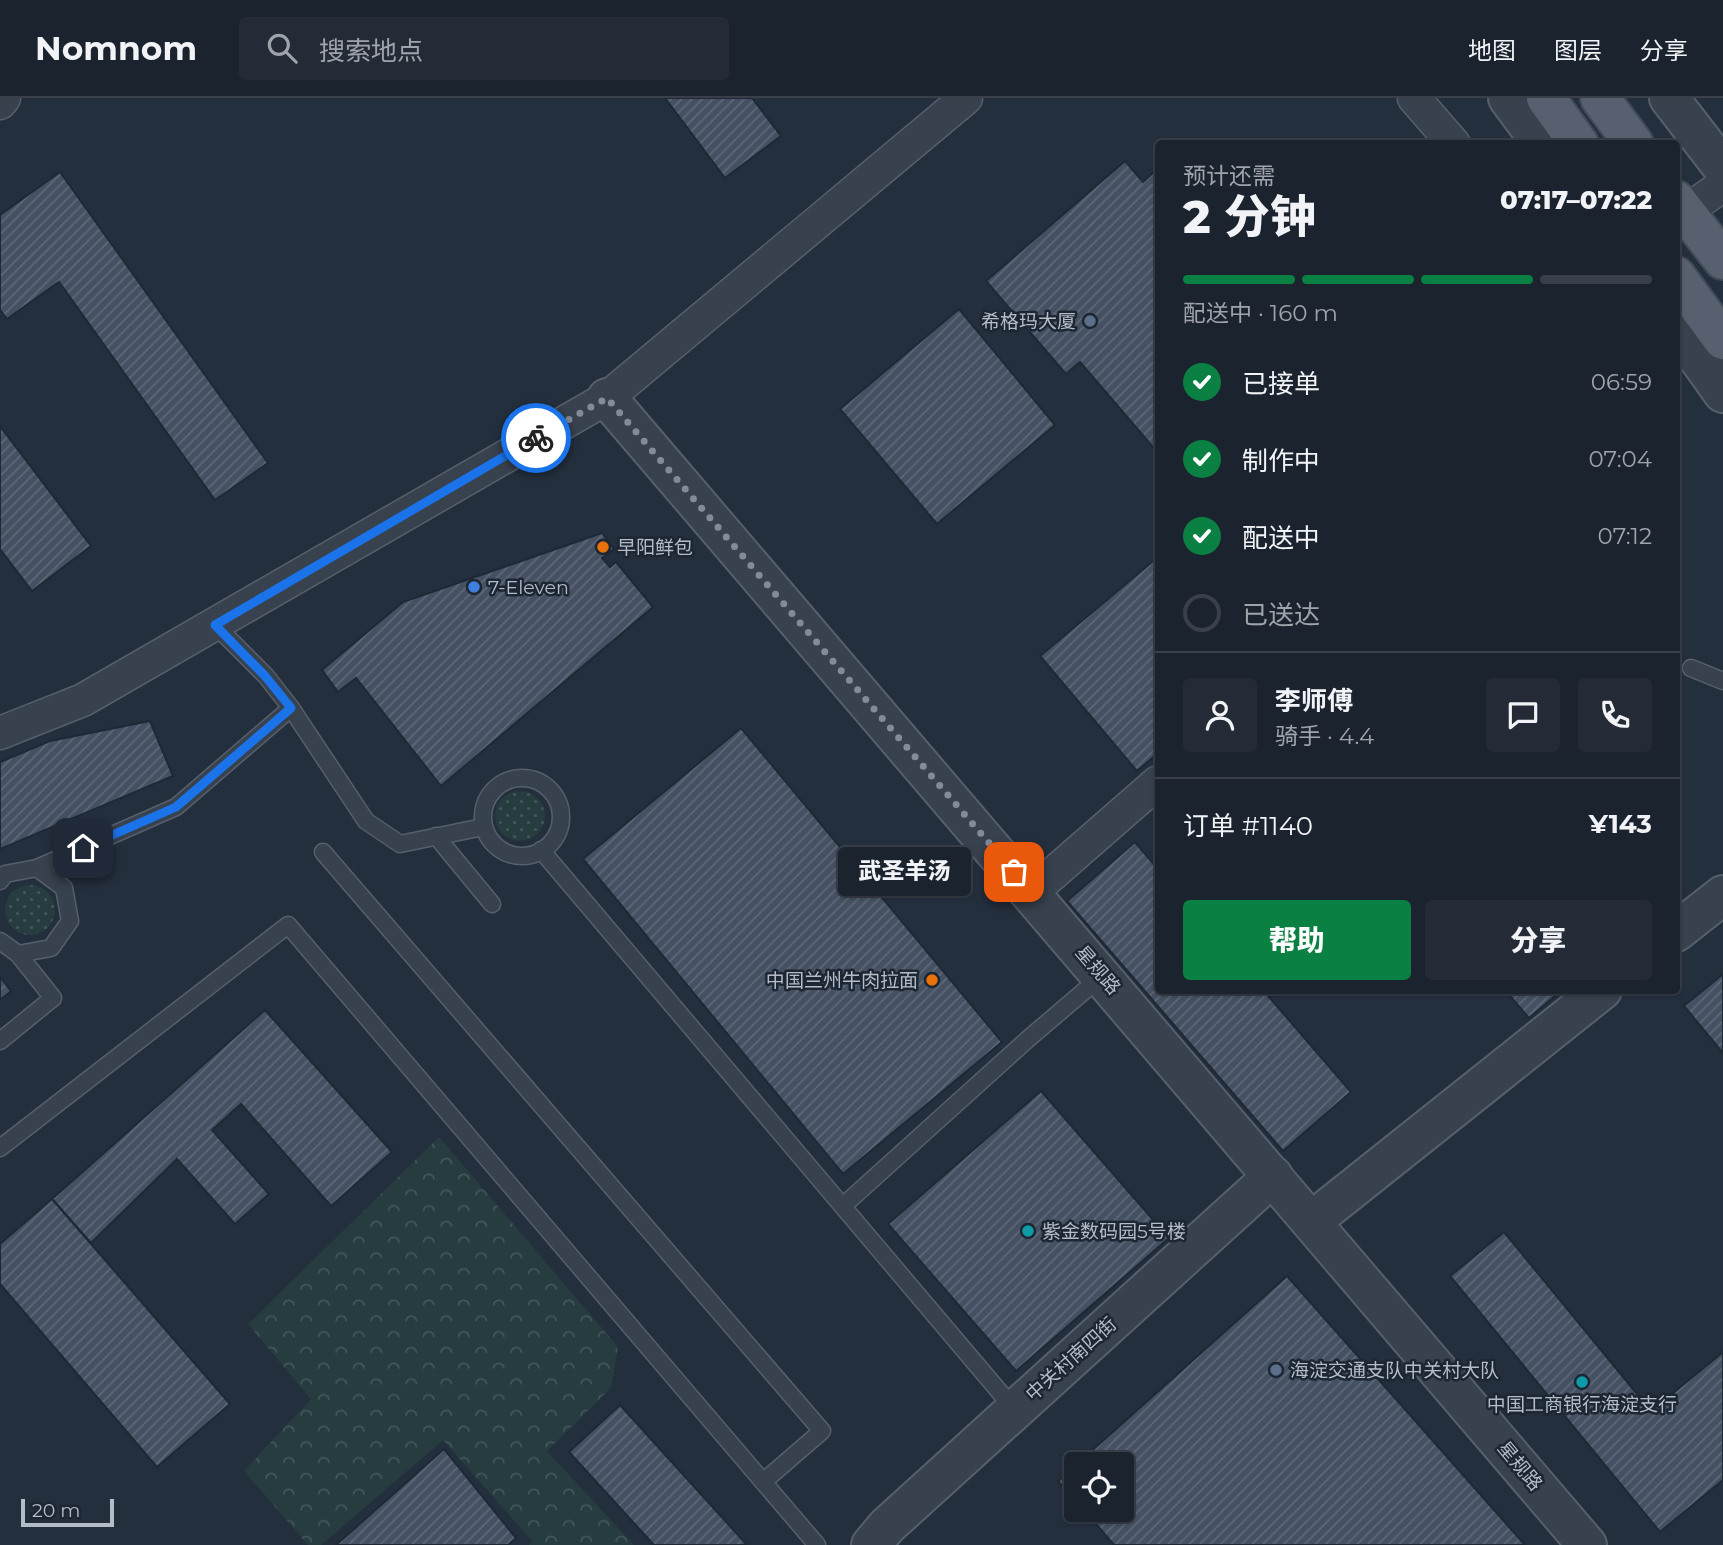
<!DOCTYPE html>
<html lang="zh">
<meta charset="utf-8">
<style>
body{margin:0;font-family:Montserrat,"Noto Sans SC",sans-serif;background:#242b36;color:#f1f3f6;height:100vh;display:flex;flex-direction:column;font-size:26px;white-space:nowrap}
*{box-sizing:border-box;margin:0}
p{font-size:23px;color:#a0a4aa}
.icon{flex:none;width:38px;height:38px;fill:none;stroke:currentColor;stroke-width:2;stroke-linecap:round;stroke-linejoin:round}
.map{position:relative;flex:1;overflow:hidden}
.drawer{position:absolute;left:1155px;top:42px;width:525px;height:854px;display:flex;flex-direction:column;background:#1b232e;border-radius:7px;box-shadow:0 2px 5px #0004,0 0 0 2px #39404a}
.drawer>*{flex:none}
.buttons{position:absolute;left:1064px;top:1354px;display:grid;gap:14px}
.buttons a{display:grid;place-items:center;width:70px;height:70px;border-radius:7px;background:#1b232e;box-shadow:0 2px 5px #0004,0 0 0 2px #39404a;font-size:35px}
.scale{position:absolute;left:21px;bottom:18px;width:93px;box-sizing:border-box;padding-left:7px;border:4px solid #b4bcc9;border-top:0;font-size:19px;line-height:24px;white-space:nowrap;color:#b4bcc9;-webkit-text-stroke:5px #1d2633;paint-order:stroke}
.pin{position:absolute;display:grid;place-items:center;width:60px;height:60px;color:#fff;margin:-30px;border-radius:14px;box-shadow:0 4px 10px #0006}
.courier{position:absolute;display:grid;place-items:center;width:70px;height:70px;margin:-35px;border:5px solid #1a73e8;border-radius:50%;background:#fff;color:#222;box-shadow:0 2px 9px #0007}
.bubble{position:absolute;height:49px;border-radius:7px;background:#1b232e;box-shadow:0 2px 5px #0004,0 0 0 2px #39404a;font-size:23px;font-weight:800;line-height:49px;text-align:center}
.head em{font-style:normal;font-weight:800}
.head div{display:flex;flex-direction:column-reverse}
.head{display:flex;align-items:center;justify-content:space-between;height:119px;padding:0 28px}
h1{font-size:46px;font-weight:800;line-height:52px}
.bar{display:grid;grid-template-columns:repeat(4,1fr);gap:10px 7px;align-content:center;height:84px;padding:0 28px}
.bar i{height:9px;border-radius:5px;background:#39404a}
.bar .active{background:#0b8043}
.bar p{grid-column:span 4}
.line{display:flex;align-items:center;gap:18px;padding:0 28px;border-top:2px solid #39404a}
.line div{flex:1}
.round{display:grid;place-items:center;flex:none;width:74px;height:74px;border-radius:7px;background:#242b36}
ol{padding:0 28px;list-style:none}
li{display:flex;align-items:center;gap:21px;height:77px}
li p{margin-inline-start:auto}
li .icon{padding:7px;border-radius:50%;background:#0b8043;color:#fff;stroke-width:4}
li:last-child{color:#a0a4aa}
li i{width:38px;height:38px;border:4px solid #39404a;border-radius:50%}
.primary-button{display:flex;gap:14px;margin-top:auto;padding:14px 28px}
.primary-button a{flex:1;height:80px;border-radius:7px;background:#0b8043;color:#fff;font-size:28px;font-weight:800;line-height:80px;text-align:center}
.primary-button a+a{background:#242b36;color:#f1f3f6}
header{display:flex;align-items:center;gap:42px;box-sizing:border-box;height:98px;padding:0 35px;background:#1b232e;border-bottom:2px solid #39404a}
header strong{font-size:33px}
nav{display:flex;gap:38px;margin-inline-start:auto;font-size:24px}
.search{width:490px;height:63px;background:#242b36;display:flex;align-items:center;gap:18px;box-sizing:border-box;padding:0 24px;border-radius:7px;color:#a0a4aa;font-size:26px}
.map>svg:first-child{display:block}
</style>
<header>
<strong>Nomnom</strong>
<div class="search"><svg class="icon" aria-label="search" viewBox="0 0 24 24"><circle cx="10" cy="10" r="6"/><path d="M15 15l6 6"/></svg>搜索地点</div>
<nav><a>地图</a><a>图层</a><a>分享</a></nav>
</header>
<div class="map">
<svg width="1723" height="1447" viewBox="0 0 1723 1447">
<defs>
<pattern id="grass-dots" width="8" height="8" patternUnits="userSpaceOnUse" patternTransform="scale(1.75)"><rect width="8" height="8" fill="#263c3f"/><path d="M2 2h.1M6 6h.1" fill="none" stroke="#435659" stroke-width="1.8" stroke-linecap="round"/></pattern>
<pattern id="park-crowns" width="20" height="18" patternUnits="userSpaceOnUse" patternTransform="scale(1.75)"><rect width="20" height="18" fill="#263c3f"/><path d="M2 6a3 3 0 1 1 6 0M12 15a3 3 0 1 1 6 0" fill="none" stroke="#435659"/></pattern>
<pattern id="building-hatch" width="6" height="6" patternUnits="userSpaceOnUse" patternTransform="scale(1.75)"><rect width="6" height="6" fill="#455162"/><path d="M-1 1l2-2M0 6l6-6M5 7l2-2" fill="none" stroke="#5d6877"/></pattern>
</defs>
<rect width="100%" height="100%" fill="#242f3e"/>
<g fill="url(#grass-dots)">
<circle cx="520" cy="718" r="25"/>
<circle cx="30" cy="812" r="25"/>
</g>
<polygon fill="url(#park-crowns)" points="439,1039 618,1249 611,1290 547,1353 634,1447 529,1447 532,1443 443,1342 321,1447 308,1447 244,1373 311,1301 248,1226"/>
<g fill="url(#building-hatch)" stroke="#1f2835" stroke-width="2">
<polygon points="665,0 752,0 781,38 725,80"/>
<polygon points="1125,63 1143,84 1158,70 1158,355 1080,264 1066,276 986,183"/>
<polygon points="60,74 268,365 215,402 59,184 7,221 0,212 0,117"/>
<polygon points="959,211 1055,327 937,426 840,311"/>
<polygon points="0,328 91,448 32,493 0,451"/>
<polygon points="602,435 614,451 602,460 610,469 616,464 653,509 441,688 356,580 338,594 322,572 403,504"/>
<polygon points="1158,459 1158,655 1137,673 1040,558"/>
<polygon points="150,623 173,678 0,751 0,664 50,643"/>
<polygon points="741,630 1002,944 843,1076 583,761"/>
<polygon points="1135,744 1158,771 1158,892 1263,892 1351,994 1283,1053 1067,803"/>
<polygon points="1723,876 1723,955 1684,908"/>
<polygon points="0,879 11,893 0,902"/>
<polygon points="1505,892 1562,892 1529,920"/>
<polygon points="265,912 392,1054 331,1108 241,1006 212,1032 269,1096 235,1126 177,1061 91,1145 52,1101"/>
<polygon points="1041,993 1169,1140 1016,1273 888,1126"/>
<polygon points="52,1101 230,1306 157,1369 0,1186 0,1146"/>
<polygon points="1504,1134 1651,1313 1723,1254 1723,1382 1660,1434 1450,1178"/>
<polygon points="1287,1178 1525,1447 1114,1447 1084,1412 1122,1412 1122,1367 1076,1367 1076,1404 1058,1383"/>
<polygon points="620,1307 747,1447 654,1447 569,1354"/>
<polygon points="444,1351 516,1440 508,1447 336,1447"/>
</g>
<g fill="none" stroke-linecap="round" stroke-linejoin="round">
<defs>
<g id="service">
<polyline points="215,527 266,578 291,610 366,723 400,746 483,729"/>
<polyline points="1691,570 1723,583"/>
<circle cx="522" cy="719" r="39"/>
<polyline points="436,738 492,806"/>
<polyline points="541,752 1015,1312"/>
<polyline points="323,754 822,1333 763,1384"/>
<polyline points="37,770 176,709 291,610"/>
<polyline points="0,783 5,776 37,770 64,790 70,823 51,850 18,856 0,843"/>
<polyline points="0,943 53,900 18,856"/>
<polyline points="0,1050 288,827 817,1447"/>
<polyline points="844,1107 1028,941 1103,877"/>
</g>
<g id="minor">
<polyline points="1414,0 1454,46"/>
<polyline points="0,5 4,0"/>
<polyline points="1685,114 1723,87"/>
<polyline points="0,635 83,602 607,300 966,0"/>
<polyline points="1032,794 1158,684"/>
</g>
<g id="tertiary">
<polyline points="1508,0 1542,46"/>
<polyline points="1669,0 1723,70"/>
<polyline points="1676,229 1723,295"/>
<polyline points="607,300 1587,1447"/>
<polyline points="1676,834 1723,797"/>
<polyline points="1312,1123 1602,892"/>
<polyline points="871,1447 887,1428 1273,1078"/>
</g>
<g id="primary">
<polyline points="1546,0 1579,46"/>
<polyline points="1600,0 1634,46"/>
<polyline points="1676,102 1723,162"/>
<polyline points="1676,178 1723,242"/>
</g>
</defs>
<use href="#service" stroke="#565f6c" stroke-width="19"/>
<use href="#minor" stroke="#565f6c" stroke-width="35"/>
<use href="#tertiary" stroke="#565f6c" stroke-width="42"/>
<use href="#primary" stroke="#414a57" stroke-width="42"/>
<use href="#service" stroke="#38414e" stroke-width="16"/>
<use href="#minor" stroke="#38414e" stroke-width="32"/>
<use href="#tertiary" stroke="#38414e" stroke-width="38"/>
<use href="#primary" stroke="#56606e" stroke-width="38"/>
</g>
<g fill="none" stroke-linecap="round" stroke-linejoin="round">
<polyline stroke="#828b98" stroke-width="7" stroke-dasharray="0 12.6" points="536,340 607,300 1014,774"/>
<polyline stroke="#1a73e8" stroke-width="9" points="83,750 176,709 291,610 265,578 215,527 536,340"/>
</g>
<g fill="#5c6f8a" stroke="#1d2633" stroke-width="2.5">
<circle cx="1090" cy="223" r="7"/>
<circle cx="1276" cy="1272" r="7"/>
</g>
<g fill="#e8710a" stroke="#1d2633" stroke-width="2.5">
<circle cx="603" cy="449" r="7"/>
<circle cx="932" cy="882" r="7"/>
</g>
<circle fill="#3f7fe0" stroke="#1d2633" stroke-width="2.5" cx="474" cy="489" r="7"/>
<g fill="#0f9aa8" stroke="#1d2633" stroke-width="2.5">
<circle cx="1028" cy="1133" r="7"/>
<circle cx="1582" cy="1284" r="7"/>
</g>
<g text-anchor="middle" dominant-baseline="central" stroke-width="5" stroke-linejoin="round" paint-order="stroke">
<g font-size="19" fill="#b4bcc9" stroke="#1d2633" text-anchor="start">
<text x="1076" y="223" text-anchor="end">希格玛大厦</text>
<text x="617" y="449">早阳鲜包</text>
<text x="488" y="489">7-Eleven</text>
<text x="918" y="882" text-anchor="end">中国兰州牛肉拉面</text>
<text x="1042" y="1133">紫金数码园5号楼</text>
<text x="1290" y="1272">海淀交通支队中关村大队</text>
<text x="1582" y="1306" text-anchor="middle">中国工商银行海淀支行</text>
</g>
<g font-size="19" fill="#b4bcc9" stroke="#1d2633">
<text transform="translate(1098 872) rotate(49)">星规路</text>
<text transform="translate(1071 1261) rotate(-42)">中关村南四街</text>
<text transform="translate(1520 1368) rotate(50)">星规路</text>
</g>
</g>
</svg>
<div class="buttons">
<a><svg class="icon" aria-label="locate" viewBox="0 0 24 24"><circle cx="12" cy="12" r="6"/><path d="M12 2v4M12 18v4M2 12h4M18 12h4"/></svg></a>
</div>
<div class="scale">20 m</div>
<div class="pin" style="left:1014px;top:774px;background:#ea580c"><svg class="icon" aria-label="bag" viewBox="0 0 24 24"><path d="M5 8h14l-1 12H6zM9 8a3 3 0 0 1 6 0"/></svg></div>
<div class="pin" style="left:83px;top:750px;background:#1f2937"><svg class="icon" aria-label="home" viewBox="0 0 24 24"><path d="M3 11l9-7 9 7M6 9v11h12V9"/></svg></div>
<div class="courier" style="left:536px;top:340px"><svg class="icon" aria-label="bike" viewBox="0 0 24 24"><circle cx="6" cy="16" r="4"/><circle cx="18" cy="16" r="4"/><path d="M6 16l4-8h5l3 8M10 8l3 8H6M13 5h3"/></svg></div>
<div class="bubble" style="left:838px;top:749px;width:133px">武圣羊汤</div>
<section class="drawer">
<div class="head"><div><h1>2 分钟</h1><p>预计还需</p></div><em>07:17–07:22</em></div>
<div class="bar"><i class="active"></i><i class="active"></i><i class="active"></i><i></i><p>配送中 · 160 m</p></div>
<ol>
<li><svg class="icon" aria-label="check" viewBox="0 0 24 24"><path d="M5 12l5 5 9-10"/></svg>已接单<p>06:59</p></li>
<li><svg class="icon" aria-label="check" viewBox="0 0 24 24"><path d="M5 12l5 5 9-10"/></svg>制作中<p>07:04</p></li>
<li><svg class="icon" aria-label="check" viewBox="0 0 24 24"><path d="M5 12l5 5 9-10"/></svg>配送中<p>07:12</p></li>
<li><i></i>已送达</li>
</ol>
<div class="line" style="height:126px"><a class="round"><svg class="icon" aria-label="person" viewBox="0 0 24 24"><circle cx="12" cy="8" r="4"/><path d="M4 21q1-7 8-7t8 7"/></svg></a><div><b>李师傅</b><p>骑手 · 4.4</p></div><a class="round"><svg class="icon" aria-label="chat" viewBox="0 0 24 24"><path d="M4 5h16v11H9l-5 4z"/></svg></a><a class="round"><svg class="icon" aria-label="phone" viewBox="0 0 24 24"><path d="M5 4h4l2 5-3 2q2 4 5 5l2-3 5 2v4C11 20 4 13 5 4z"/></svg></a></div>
<div class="line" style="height:91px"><div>订单 #1140</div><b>¥143</b></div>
<div class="primary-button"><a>帮助</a><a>分享</a></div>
</section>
</div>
